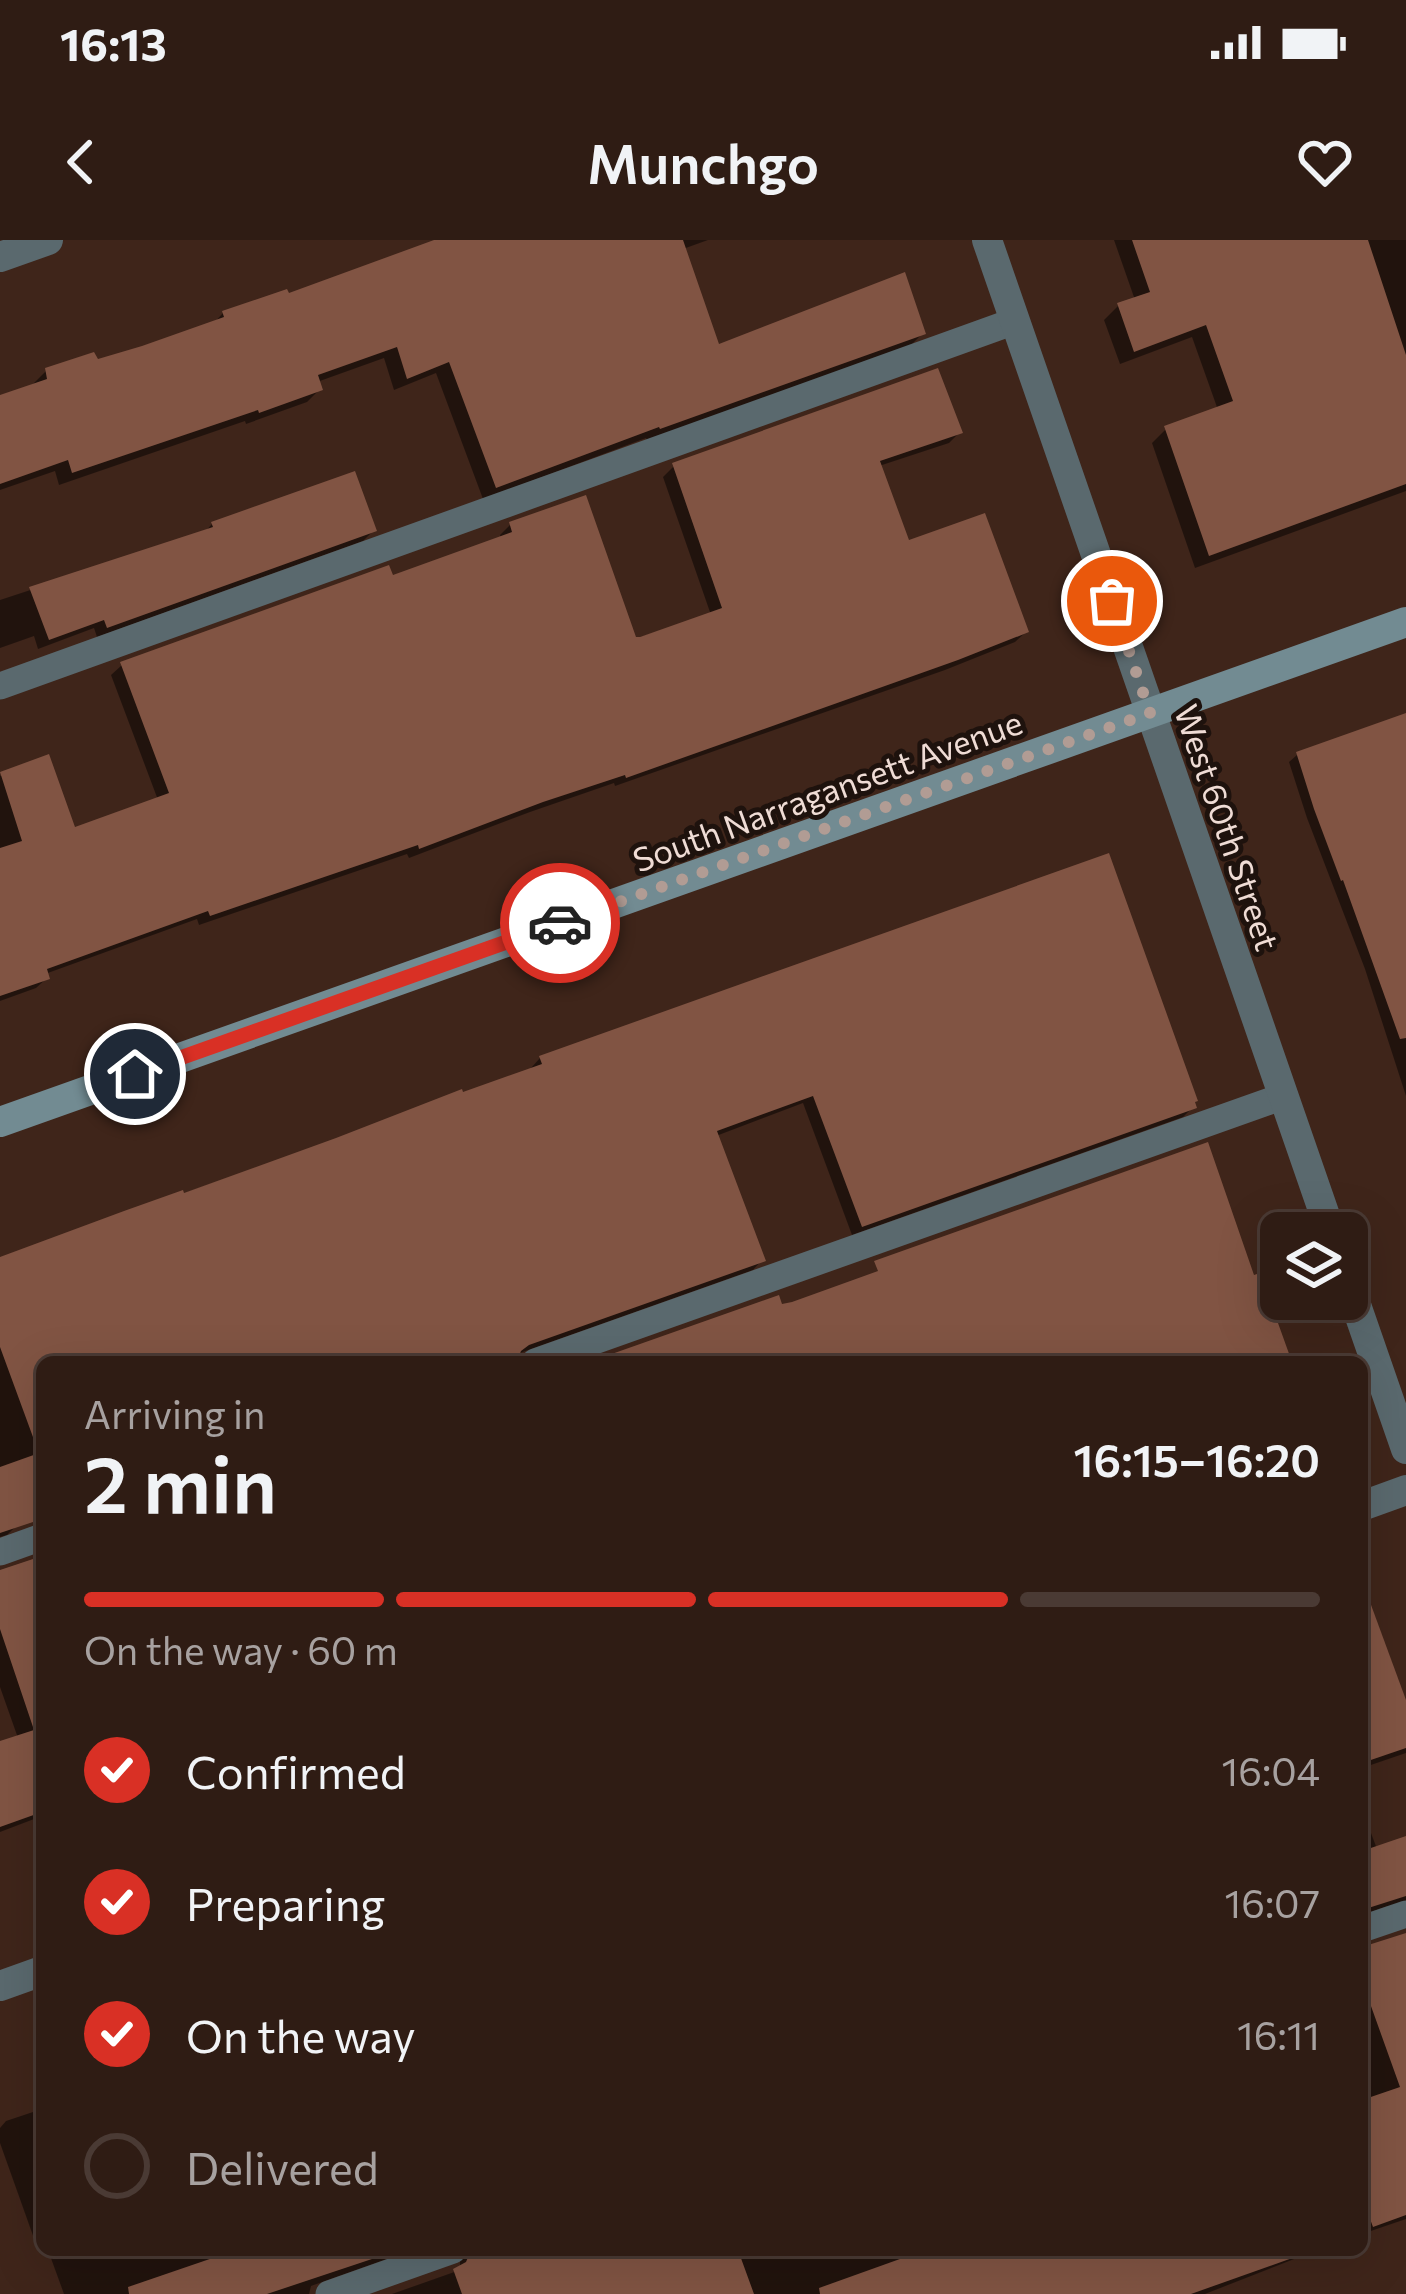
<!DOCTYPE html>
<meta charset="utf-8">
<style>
body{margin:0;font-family:Commissioner,sans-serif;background:#3b2922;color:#f1f3f6;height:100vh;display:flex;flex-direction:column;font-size:45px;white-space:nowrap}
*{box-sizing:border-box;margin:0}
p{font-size:39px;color:#a7a1a0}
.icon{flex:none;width:66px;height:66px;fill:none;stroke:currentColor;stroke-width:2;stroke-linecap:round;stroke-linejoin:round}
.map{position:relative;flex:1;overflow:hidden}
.details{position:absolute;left:36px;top:1116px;width:1332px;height:900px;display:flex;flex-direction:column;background:#2f1c14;border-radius:18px;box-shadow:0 12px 48px #0002,0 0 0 3px #4a3a34}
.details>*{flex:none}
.controls{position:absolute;left:1260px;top:972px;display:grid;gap:24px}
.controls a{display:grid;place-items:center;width:108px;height:108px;border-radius:18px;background:#2f1c14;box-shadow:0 12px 48px #0002,0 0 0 3px #4a3a34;font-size:60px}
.pin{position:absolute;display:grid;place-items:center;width:102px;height:102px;color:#fff;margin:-51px;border:6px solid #fff;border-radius:50%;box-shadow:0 3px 12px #0007}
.courier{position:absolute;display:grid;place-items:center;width:120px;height:120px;margin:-60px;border:9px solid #d93025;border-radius:50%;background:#fff;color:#222;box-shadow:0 3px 15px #0007}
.headline em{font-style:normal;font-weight:600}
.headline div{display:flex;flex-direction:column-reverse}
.headline{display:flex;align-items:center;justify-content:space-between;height:204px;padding:0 48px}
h1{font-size:78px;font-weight:600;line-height:90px}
.bar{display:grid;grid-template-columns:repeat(4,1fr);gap:18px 12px;align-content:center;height:144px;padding:0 48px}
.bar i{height:15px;border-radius:9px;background:#4a3a34}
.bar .selected{background:#d93025}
.bar p{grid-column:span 4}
ol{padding:0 48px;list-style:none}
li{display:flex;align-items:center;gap:36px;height:132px}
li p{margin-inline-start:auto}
li .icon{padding:12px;border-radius:50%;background:#d93025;color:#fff;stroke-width:4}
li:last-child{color:#a7a1a0}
li i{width:66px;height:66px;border:6px solid #4a3a34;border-radius:50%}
.status{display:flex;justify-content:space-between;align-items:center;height:84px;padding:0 60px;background:#2f1c14;direction:ltr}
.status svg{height:33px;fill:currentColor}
header{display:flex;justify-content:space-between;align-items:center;height:156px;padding:0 48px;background:#2f1c14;font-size:54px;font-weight:600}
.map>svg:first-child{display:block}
</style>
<div class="status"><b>16:13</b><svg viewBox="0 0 49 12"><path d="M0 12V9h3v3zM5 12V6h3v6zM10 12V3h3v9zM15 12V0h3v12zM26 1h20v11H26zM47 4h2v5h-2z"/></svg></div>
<header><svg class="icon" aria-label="back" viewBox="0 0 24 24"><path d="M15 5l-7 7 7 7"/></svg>Munchgo<svg class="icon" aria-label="heart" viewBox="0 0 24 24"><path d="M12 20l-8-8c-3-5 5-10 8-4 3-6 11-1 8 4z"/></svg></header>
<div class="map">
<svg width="1406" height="2054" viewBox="0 0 1406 2054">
<rect width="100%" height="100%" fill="#3f251a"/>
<g fill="#0007">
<polygon points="446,0 708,0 683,9 718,108 923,93 910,106 647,200 646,198 483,259 436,133 394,150 384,118 317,142 320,149 307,162 246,184 245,181 59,245 55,231 0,250 0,158 33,144 46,131 96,123 213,84 223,73 287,57"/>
<polygon points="1114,0 1406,0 1406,251 1195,328 1152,203 1166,189 1218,170 1192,97 1120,124 1104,80 1118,66 1135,60"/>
<polygon points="960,192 949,203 879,226 907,303 1026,392 1015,402 945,430 615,546 614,543 530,572 409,618 407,614 199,685 197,679 45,734 47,738 36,748 0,761 0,536 47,518 73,591 158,560 111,435 122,425 391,339 501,299 500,295 510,285 634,399 711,375 663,237 674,226"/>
<polygon points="212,284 374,290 363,301 97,397 94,388 38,409 34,396 0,408 0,360 204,293"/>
<polygon points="1406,478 1406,856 1365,729 1307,578 1289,522 1297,515"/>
<polygon points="540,818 1193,867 1183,877 852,995 803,863 716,896 762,1020 753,1030 517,1114 515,1122 42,1122 42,1261 7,1295 0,1297 0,1018 532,831 531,828"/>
<polygon points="0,1332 42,1355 42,1576 0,1592 0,1504 18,1498 0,1447"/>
<polygon points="1362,1399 1406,1469 1406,1513 1362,1528"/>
<polygon points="1362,1569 1377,1609 1406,1600 1406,1670 1399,1666 1388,1666 1362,1675"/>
<polygon points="1406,1696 1406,1979 1362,1994 1362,1709"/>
<polygon points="42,1869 42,2001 36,2004 0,1903 0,1888 6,1881"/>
<polygon points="48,2010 412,2010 311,2046 309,2054 64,2054"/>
<polygon points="457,2010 1317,2010 1205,2054 392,2054 460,2030 460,2014"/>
</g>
<g fill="#815443">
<polygon points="434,0 683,0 719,104 905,32 926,94 660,189 659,187 496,248 449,122 407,139 397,107 318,135 323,150 259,173 258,170 72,233 68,220 0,244 0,155 47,139 45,128 94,112 98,119 142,106 224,77 222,71 287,49 289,53"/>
<polygon points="1132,0 1368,0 1406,115 1406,244 1209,316 1164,186 1233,161 1206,85 1134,112 1117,63 1150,52"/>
<polygon points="938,128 963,193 880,221 909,300 985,273 1029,392 958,420 626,538 625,535 543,562 419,609 418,605 210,676 208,671 47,729 50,739 0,756 0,608 22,601 0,532 49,514 75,587 169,553 120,422 389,325 393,335 512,292 509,282 586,255 636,397 640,397 722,368 672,223"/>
<polygon points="355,231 377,291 107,388 104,380 49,400 29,347 213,287 211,282"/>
<polygon points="1406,473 1406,798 1400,799 1343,640 1341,641 1314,569 1296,512"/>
<polygon points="1109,613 1198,861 1195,862 1197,868 862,987 813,856 717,891 766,1021 529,1105 521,1111 517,1122 42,1122 42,1207 37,1208 0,1107 0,1017 124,971 183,950 184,953 336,898 462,849 463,852 542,824 539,816"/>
<polygon points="1208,902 1254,1035 1260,1033 1292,1122 589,1122 779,1055 782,1064 792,1062 878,1031 874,1021"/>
<polygon points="42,1212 42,1279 0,1293 0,1227"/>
<polygon points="42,1316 42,1572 0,1587 0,1501 34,1490 0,1389 0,1330"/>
<polygon points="1367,1354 1406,1460 1406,1508 1362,1523 1362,1355"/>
<polygon points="1406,1596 1406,1656 1362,1670 1362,1611"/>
<polygon points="1406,1693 1406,1975 1373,1987 1362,1957 1362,1860 1400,1847 1362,1741 1362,1707"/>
<polygon points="236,2010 373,2010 375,2018 267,2054 129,2054 128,2047"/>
<polygon points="471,2010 738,2010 754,2054 462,2054 453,2029 466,2022"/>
<polygon points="925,2010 1297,2010 1298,2016 1191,2054 820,2054 819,2048"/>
</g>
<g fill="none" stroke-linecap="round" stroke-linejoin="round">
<g stroke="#5a696e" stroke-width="27">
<polyline points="0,446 1015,81"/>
<polyline points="535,1122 1284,856"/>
<polyline points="0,1312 42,1297"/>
<polyline points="1362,1689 1406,1674"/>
<polyline points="329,2054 453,2010"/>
</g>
<g stroke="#5a696e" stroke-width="30">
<polyline points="987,0 1331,993"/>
<polyline points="0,17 48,0"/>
<polyline points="1347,1039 1406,1209"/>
<polyline points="1362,1266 1406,1250"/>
<polyline points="0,1746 42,1731"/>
</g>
<polyline stroke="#728b92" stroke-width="30" points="0,882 1406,382"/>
</g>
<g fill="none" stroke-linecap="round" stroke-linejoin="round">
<polyline stroke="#b19c94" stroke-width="12" stroke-dasharray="0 21.6" points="560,683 1150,473 1112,361"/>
<polyline stroke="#d93025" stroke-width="15" points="135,834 560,683"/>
</g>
<g text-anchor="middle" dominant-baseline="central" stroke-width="10" stroke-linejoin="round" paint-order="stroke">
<g font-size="33" fill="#efdcd5" stroke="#1e120d">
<text transform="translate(827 550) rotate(-20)">South Narragansett Avenue</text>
<text transform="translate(1228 587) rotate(71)">West 60th Street</text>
</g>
</g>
</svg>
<div class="controls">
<a><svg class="icon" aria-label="layers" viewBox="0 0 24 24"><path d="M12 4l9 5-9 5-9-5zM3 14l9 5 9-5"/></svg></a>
</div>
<div class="pin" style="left:1112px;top:361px;background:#ea580c"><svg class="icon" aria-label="bag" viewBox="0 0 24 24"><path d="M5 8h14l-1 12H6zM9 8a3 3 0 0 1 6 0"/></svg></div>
<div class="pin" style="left:135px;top:834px;background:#1f2937"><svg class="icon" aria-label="home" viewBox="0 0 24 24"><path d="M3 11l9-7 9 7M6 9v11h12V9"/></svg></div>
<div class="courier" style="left:560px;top:683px"><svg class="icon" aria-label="car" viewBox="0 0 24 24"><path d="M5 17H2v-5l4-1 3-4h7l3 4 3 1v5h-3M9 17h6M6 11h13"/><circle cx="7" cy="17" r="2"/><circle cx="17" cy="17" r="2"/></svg></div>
<section class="details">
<div class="headline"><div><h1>2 min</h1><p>Arriving in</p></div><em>16:15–16:20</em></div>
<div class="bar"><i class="selected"></i><i class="selected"></i><i class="selected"></i><i></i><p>On the way · 60 m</p></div>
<ol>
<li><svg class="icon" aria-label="check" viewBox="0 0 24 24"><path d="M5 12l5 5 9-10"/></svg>Confirmed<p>16:04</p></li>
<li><svg class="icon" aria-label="check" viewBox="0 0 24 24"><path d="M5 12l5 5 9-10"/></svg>Preparing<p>16:07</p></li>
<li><svg class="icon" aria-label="check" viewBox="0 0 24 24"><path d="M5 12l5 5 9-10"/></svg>On the way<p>16:11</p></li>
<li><i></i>Delivered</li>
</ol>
</section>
</div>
